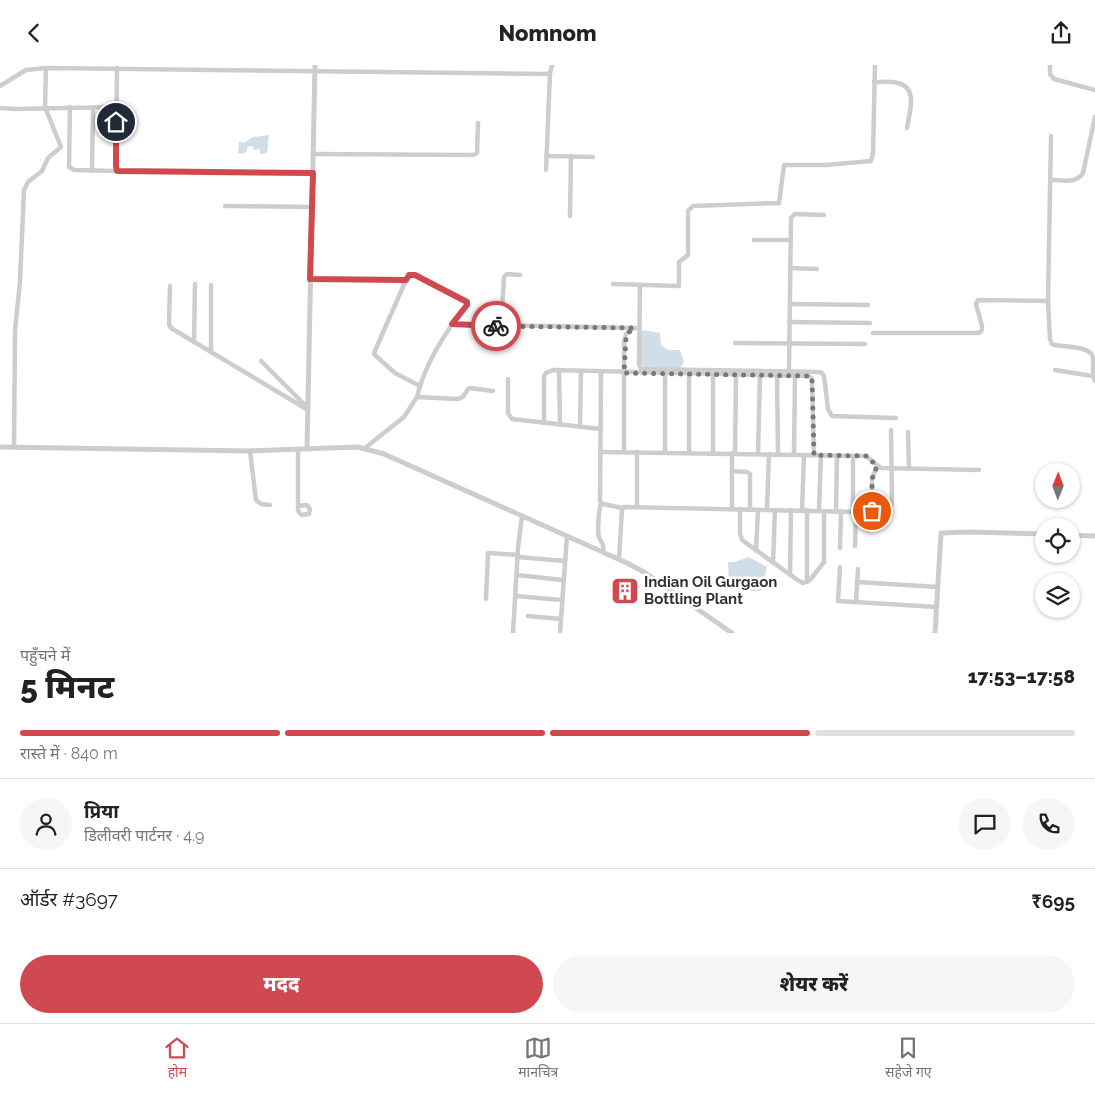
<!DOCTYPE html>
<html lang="hi">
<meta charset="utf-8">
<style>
body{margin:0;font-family:Raleway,"Noto Sans Devanagari",sans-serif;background:#f6f6f6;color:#222;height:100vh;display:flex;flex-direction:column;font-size:19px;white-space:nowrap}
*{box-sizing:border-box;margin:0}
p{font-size:16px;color:#767676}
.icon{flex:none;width:28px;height:28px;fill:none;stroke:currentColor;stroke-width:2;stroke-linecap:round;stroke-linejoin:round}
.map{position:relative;height:568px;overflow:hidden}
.side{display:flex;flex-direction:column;background:#fff;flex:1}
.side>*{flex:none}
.needle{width:32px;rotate:1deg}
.controls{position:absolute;left:1035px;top:398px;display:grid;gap:10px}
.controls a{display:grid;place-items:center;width:45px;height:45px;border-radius:50%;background:#fff;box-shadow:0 1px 4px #0004;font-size:25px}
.pin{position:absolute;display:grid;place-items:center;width:42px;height:42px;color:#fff;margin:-21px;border:2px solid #fff;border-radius:50%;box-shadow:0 1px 5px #0007}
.courier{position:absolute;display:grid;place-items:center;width:50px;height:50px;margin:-25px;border:4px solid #d04951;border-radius:50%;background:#fff;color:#222;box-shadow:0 1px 6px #0007}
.overview em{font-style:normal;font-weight:800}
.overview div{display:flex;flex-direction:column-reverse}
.overview{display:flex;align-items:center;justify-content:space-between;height:85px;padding:0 20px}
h1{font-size:32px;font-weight:800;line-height:38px}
.bar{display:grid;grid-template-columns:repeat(4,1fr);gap:8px 5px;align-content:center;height:60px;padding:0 20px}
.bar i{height:6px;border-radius:4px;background:#e0e0e0}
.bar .active{background:#d04951}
.bar p{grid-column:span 4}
.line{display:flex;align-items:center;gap:12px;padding:0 20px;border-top:1px solid #e0e0e0}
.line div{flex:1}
.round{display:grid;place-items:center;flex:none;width:52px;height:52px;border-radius:26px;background:#f6f6f6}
.action{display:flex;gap:10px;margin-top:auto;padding:10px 20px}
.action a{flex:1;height:58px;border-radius:30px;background:#d04951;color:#fff;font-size:20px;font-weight:800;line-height:58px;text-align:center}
.action a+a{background:#f6f6f6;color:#222}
header{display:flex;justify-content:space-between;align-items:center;height:65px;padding:0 20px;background:#fff;font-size:22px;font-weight:800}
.tabs{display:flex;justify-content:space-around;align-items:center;height:70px;border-top:1px solid #e0e0e0;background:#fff;font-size:14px;color:#767676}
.tabs a{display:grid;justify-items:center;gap:2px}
.tabs .active{color:#d04951}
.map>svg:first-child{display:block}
</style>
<header><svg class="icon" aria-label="back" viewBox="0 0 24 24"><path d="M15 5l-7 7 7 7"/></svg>Nomnom<svg class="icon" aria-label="share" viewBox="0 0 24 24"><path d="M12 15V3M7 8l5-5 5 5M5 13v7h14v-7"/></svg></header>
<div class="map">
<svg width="1095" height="568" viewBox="0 0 1095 568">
<rect width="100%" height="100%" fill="#fff"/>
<g fill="#cfdee8">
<polygon points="269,70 267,88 260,89 260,84 254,85 252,81 247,82 247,86 243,89 238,88 239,76 244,78 253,72"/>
<polygon points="643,265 660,268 661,280 668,285 680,285 684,297 680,303 645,303 639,296 639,270"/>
<path d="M749,492L767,502L761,526C749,527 741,523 729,522L728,497H734Z"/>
</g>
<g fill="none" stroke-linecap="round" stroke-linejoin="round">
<g stroke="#cdcdcd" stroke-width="4.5">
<polyline points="1050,0 1050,9 1054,14 1095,25"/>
<polyline points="117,3 116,101 117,106 313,108"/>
<path d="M874,17C882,17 891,16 898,18C919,23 909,49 907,63"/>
<polyline points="0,21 26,5 46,3"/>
<polyline points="70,42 69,102 74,105 117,106"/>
<polyline points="0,43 15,44 116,42"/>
<path d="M1051,71L1048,236L1050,274L1052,279L1054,280C1064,282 1092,281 1093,293C1094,302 1091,308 1095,316"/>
<polyline points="313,89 474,90 477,88 478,58"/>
<polyline points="547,91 593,92"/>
<polyline points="546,105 550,8"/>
<polyline points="92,106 93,42"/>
<path d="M1051,115C1063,115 1076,119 1083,108L1095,52"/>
<polyline points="225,141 312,142"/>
<polyline points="570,151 571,91"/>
<polyline points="754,175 791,175"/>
<polyline points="790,203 817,204"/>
<polyline points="310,214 406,215"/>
<polyline points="613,219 679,221 679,197 688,190 688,146 693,141 779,138 784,100 826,100 871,96 873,88 875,0"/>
<polyline points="640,220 639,299 641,304 819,307 822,308 824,311 828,344 832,351 896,353"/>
<polyline points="170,221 169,259 171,263 308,345"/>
<polyline points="790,239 868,240"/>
<polyline points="789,257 870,258"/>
<polyline points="452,259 639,263"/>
<polyline points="501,261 504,212 507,209 520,210"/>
<polyline points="873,268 979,268 982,265 982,261 976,239 978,235 1048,236"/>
<polyline points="194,277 195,219"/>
<polyline points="735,278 865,279"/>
<polyline points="211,287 211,220"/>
<polyline points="261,296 308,343"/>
<polyline points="559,305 560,360"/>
<polyline points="1055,305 1092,311"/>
<polyline points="601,307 600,436 603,439 622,443"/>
<polyline points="789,307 791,153 795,149 824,150"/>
<polyline points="777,310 778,389"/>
<polyline points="508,314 508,348 512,354 601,364"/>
<path d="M417,332C423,306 436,283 451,261C456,253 463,247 468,238L464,235L412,209L406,215L374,288L376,291L395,308L420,321"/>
<polyline points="544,358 544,311 546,308 553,305 809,311 812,314 814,390"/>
<polyline points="580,362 581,306"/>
<polyline points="908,367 909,404"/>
<polyline points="14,382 15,266 20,216 24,125 28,117 42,106 48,93 61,82 45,42 46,3 546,9 550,8 552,0"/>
<polyline points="365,383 404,352 417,332 458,334 463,332 468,324 470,323 493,326"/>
<polyline points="250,386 256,435 261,439 270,440"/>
<polyline points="600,387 866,391 881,403 979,405"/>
<polyline points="624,387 624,278 626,269 634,263"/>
<polyline points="665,387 665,308"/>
<polyline points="689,388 689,309"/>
<polyline points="713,388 713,309"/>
<polyline points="735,388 736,310"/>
<polyline points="758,389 760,310"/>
<polyline points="794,389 795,311"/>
<polyline points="732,406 747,407 750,409 750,445"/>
<path d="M601,438C599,444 597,466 599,472C602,479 604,478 603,487"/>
<path d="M298,441L307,440L310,444L309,449L302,450C298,448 298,445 298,441V384"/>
<polyline points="637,442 637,387"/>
<polyline points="732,444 732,388"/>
<polyline points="740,444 740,468 742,475 799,516 803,518 810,515 824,497 824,446"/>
<polyline points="767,445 769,389"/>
<polyline points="802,445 804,390"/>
<polyline points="819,445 821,390"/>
<polyline points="836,446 837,391"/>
<polyline points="853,446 853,391"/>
<polyline points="868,446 868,465"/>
<polyline points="872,447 872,414 877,401"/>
<polyline points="855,481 856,447"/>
<polyline points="840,483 841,446"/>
<polyline points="756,486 758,445"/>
<polyline points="518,492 565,496"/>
<polyline points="619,494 622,445 624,442 856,447 888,446 892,439 891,365"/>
<polyline points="773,498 775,445"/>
<polyline points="840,502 838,536 937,542"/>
<polyline points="517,510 563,515"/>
<polyline points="790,510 791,445"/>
<polyline points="807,517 807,445"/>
<polyline points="857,517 938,522"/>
<polyline points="516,531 562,535"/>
<polyline points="486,534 488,488 518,490"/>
<polyline points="856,537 858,504"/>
<polyline points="528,551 561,554"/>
<polyline points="513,568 518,483 522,451"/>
<polyline points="560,568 567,471"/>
</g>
<g stroke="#cdcdcd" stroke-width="5">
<polyline points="0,382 250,386 358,382 384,389 627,498 644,507 732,568"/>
<polyline points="307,384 315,0"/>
<polyline points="1071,470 1095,471"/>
<polyline points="935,568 941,468 968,467 1044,469"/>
</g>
</g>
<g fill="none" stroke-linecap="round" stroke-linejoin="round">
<polyline stroke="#787878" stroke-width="5" stroke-dasharray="0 9" points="496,261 634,263 628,268 626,272 624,308 810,311 812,314 814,390 866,391 877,401 872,414 872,446"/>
<polyline stroke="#d04951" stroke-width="6" points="116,57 116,101 117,106 313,108 310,214 406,215 409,210 415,210 467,237 467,240 452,259 496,261"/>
</g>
<defs>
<symbol id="building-square" viewBox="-11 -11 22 22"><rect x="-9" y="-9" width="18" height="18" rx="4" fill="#d04951" stroke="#fff"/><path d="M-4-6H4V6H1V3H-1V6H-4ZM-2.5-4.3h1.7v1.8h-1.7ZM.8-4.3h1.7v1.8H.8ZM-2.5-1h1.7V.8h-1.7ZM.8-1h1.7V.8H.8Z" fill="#fff"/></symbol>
</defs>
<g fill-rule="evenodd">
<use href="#building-square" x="609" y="510" width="32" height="32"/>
</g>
<g text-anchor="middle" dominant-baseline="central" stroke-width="5" stroke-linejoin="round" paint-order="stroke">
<g font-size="15" font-weight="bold" fill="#303030" stroke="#fff" text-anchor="start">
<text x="644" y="517">Indian Oil Gurgaon<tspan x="644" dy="17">Bottling Plant</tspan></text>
</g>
</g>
</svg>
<div class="controls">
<a><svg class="needle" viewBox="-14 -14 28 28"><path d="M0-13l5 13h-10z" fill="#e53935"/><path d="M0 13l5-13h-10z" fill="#767676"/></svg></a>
<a><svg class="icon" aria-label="locate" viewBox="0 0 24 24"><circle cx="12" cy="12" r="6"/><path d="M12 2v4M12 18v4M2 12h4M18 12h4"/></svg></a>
<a><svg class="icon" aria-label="layers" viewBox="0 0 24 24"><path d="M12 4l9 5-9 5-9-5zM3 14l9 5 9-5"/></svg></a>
</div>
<div class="pin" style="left:872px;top:446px;background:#ea580c"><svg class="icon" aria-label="bag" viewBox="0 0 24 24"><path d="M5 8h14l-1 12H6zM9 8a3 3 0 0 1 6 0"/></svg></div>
<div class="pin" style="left:116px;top:57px;background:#1f2937"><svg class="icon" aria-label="home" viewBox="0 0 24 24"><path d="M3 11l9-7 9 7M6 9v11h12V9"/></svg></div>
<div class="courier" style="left:496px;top:261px"><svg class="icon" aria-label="bike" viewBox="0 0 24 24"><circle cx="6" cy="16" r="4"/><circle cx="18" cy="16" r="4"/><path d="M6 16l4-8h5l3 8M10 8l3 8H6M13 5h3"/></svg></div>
</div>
<section class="side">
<div class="overview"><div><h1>5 मिनट</h1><p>पहुँचने में</p></div><em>17:53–17:58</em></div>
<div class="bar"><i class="active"></i><i class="active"></i><i class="active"></i><i></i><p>रास्ते में · 840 m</p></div>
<div class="line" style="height:90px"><a class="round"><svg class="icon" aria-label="person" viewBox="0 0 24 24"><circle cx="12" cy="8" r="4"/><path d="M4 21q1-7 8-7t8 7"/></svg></a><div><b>प्रिया</b><p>डिलीवरी पार्टनर · 4.9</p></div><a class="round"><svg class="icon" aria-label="chat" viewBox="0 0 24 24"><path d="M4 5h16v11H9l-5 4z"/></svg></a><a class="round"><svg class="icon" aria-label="phone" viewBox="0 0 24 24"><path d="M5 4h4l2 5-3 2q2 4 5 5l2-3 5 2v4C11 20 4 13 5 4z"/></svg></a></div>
<div class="line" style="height:65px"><div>ऑर्डर #3697</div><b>₹695</b></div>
<div class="action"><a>मदद</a><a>शेयर करें</a></div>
</section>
<nav class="tabs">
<a class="active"><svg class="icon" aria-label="home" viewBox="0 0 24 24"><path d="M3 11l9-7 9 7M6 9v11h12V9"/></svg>होम</a>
<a><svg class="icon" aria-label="map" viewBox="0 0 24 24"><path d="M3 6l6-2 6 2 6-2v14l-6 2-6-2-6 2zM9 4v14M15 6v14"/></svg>मानचित्र</a>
<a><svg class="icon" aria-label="saved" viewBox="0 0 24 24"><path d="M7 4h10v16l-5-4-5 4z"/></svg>सहेजे गए</a>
</nav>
